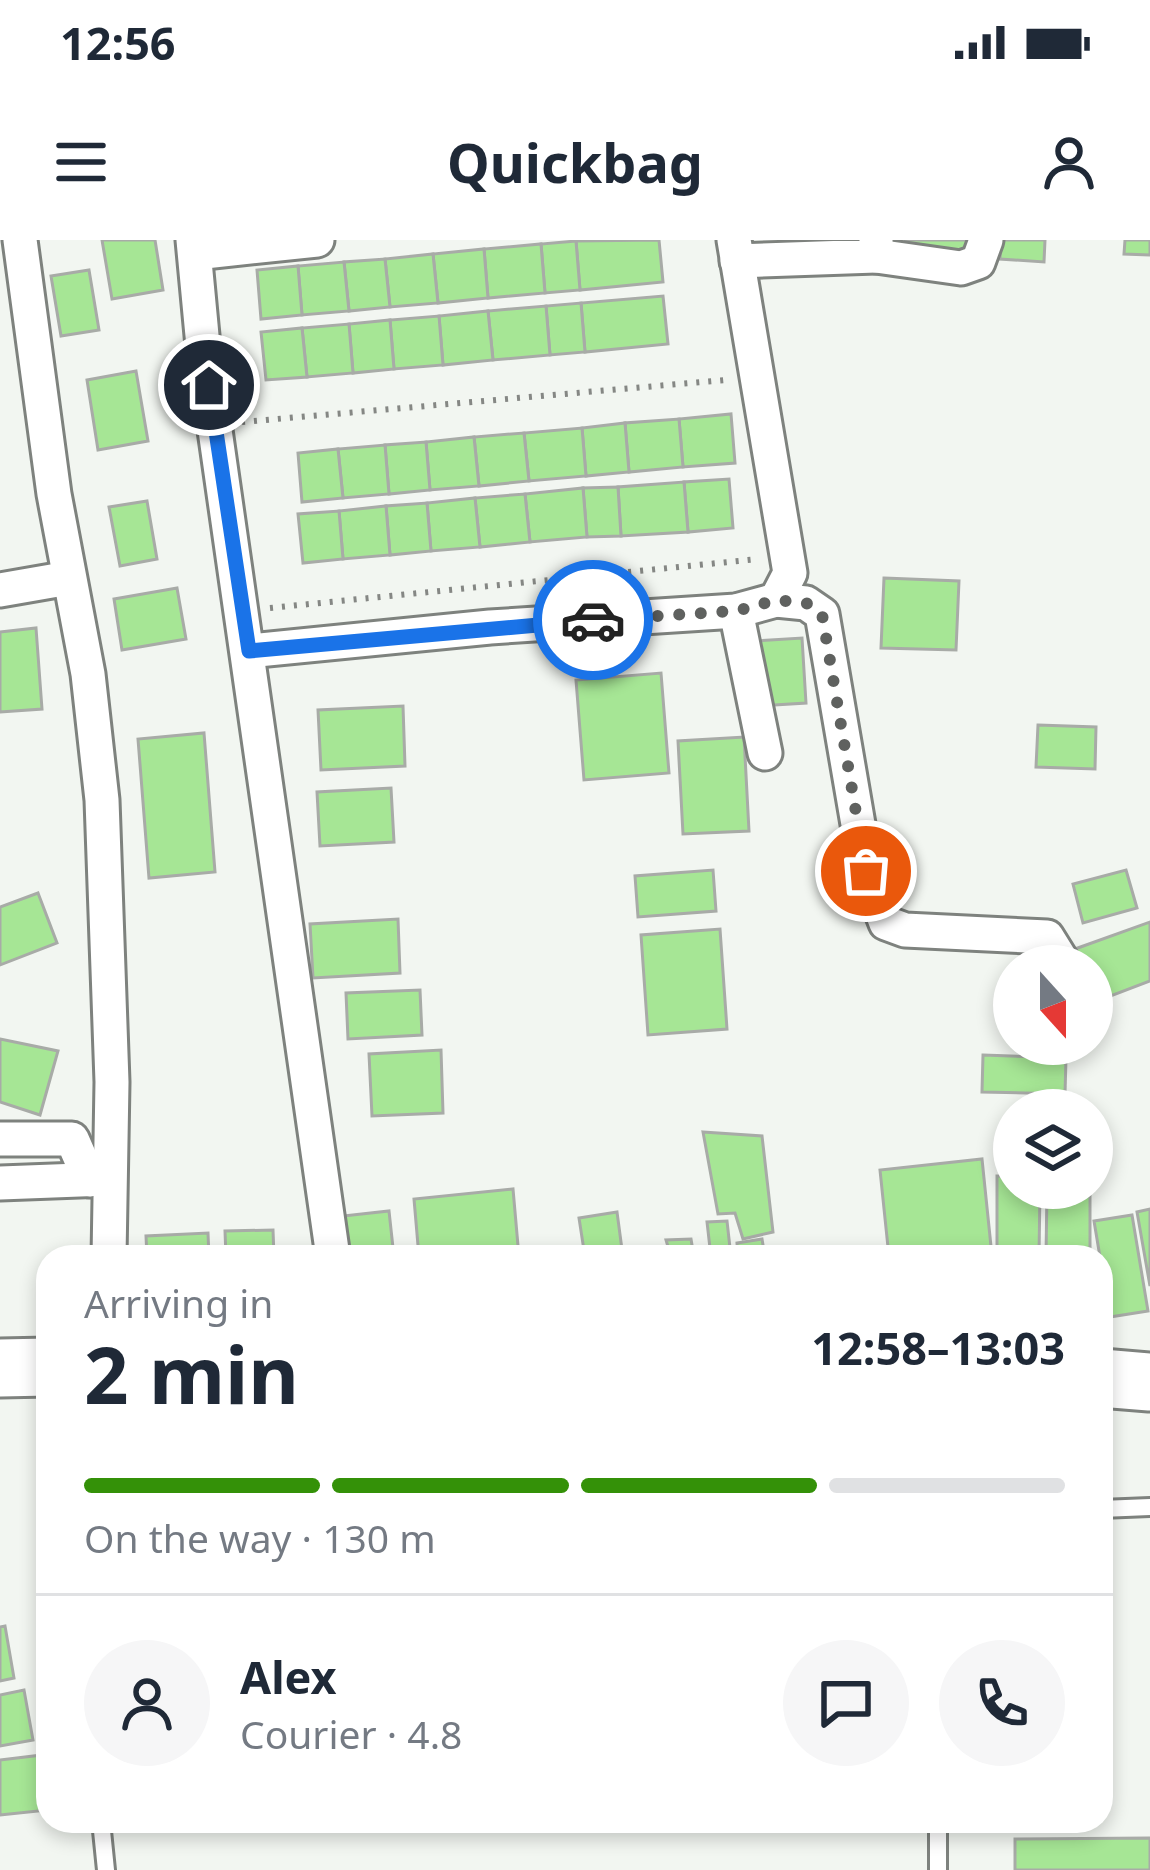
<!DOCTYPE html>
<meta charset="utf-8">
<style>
body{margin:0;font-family:"Noto Sans",sans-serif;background:#f6f6f7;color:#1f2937;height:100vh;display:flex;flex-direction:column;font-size:45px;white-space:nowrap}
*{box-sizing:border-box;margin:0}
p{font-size:39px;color:#747a83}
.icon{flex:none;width:66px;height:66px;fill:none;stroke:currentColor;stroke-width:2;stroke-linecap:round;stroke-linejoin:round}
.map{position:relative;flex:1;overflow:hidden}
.details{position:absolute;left:36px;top:1005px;width:1077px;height:588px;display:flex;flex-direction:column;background:#fff;border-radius:36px;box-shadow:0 6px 18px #0003}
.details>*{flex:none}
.needle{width:78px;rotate:159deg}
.fabs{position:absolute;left:993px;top:705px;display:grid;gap:24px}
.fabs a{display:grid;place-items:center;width:120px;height:120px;border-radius:50%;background:#fff;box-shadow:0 6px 18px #0003;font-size:60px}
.pin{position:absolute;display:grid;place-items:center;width:102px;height:102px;color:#fff;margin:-51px;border:6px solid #fff;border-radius:50%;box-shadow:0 3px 12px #0007}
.courier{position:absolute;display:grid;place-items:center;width:120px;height:120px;margin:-60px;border:9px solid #1a73e8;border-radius:50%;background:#fff;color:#222;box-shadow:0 3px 15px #0007}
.overview em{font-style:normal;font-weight:700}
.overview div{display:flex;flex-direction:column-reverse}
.overview{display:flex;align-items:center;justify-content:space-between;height:204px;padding:0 48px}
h1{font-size:78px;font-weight:700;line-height:90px}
.bar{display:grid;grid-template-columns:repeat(4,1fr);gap:18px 12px;align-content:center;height:144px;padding:0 48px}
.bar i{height:15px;border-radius:9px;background:#e0e1e3}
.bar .selected{background:#349108}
.bar p{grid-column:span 4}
.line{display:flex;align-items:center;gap:30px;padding:0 48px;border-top:3px solid #e0e1e3}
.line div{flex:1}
.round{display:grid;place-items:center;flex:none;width:126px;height:126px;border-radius:63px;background:#f6f6f7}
.status{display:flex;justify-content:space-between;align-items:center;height:84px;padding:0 60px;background:#fff;direction:ltr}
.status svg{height:33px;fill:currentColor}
header{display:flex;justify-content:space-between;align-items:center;height:156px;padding:0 48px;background:#fff;font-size:54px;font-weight:700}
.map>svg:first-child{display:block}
</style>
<div class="status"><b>12:56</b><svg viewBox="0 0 49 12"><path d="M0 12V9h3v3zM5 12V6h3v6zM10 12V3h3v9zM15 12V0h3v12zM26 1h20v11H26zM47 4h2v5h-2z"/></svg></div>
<header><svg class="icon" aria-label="menu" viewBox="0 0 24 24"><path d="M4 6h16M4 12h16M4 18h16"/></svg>Quickbag<svg class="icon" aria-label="person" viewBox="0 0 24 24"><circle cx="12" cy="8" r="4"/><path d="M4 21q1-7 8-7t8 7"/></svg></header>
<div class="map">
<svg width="1150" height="1630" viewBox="0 0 1150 1630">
<rect width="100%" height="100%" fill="#f2f6f1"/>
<g fill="#a6e695" stroke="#a8aba7" stroke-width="3">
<polygon points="102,0 155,0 163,50 112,59"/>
<polygon points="659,0 663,42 580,50 576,1"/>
<polygon points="905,0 967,0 968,13 905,15"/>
<polygon points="1001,0 1045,0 1044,22 1000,19"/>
<polygon points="1125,0 1150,0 1150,15 1124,14"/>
<polygon points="576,1 580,50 545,53 541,4"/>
<polygon points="541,4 545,53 488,58 484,9"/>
<polygon points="484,9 488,58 438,63 433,14"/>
<polygon points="433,14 438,63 390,67 385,19"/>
<polygon points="385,19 390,67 349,71 344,22"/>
<polygon points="344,22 349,71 302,75 298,26"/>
<polygon points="298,26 302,75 261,79 257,30"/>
<polygon points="89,30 99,90 61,96 51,36"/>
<polygon points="663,56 668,104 585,112 581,63"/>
<polygon points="581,63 585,112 550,115 546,66"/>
<polygon points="546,66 550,115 493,120 488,71"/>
<polygon points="488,71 493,120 443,125 439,76"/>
<polygon points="439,76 443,125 394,129 390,80"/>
<polygon points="390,80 394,129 353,133 349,84"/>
<polygon points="349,84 353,133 307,137 302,88"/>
<polygon points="302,88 307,137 266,140 261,92"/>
<polygon points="136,131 148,201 98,210 87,140"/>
<polygon points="731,174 735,223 683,227 679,179"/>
<polygon points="679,179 683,227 629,232 625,183"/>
<polygon points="625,183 629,232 586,236 582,188"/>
<polygon points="582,188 586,236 529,241 524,193"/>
<polygon points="524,193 529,241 479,246 474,197"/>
<polygon points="474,197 479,246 430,250 426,202"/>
<polygon points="426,202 430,250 389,254 385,205"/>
<polygon points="385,205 389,254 343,258 338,209"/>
<polygon points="338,209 343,258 302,262 298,213"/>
<polygon points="729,239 733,288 688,292 684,242"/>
<polygon points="684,242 688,292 621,296 618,247"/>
<polygon points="618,247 621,296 587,297 583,248"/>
<polygon points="583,248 587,297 530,302 525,254"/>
<polygon points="525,254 530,302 480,307 475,258"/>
<polygon points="475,258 480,307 431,311 427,263"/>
<polygon points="147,261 157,319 120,326 109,267"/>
<polygon points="427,263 431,311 390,315 386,266"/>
<polygon points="386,266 390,315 343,319 339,271"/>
<polygon points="339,271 343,319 303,323 298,274"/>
<polygon points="884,338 959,341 956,410 881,408"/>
<polygon points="177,348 186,399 122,410 114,359"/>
<polygon points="36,388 42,469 0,472 0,392"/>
<polygon points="802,398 806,463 760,466 756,401"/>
<polygon points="661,433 669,533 584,540 576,440"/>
<polygon points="403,466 405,526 321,530 318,470"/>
<polygon points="1038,485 1096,487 1095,529 1036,527"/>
<polygon points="204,493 215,632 149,638 138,499"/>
<polygon points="744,497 749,591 683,594 678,501"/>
<polygon points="391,548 394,602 320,606 317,552"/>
<polygon points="713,630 716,671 638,677 635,636"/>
<polygon points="1126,630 1137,668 1083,683 1073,644"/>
<polygon points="38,653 57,703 0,725 0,667"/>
<polygon points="398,679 400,733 313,738 310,684"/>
<polygon points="1150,682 1150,741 1095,762 1092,726 1082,726 1075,709"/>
<polygon points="720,689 727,789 648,795 641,695"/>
<polygon points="420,750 422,795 348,799 346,753"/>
<polygon points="0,799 58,811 40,875 0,862"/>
<polygon points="441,810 443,873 372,876 369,814"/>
<polygon points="983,815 1066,818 1065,854 982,852"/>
<polygon points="703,892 762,896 773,992 743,999 735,973 718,974"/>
<polygon points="982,919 992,1016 889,1017 880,930"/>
<polygon points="997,936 1014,936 1014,948 1040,948 1039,1017 997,1017"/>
<polygon points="1047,948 1090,948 1090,1017 1046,1017"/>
<polygon points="513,949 519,1017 419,1017 414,959"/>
<polygon points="1150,969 1150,1046 1137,972"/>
<polygon points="389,971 394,1017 338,1017 334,977"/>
<polygon points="617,972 623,1017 585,1017 579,978"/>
<polygon points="1132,975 1148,1071 1110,1077 1094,981"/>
<polygon points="727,981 731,1017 711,1017 707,982"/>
<polygon points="273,990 274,1017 226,1017 225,991"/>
<polygon points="208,993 209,1017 147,1017 146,996"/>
<polygon points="691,999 694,1017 671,1017 666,1000"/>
<polygon points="762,999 765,1017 738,1017 737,1003"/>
<polygon points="5,1386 14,1438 0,1441 0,1387"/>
<polygon points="24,1450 33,1500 0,1506 0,1455"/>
<polygon points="42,1515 48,1570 0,1575 0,1520"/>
<polygon points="1150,1598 1150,1630 1015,1630 1015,1599"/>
</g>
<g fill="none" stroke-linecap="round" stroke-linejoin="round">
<defs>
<g id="lane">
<polyline points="1101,1269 1150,1267"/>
<polyline points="101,1581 106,1630"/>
<polyline points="938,1581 938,1630"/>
</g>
<g id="street">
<polyline points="20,0 54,254 88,434 102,560 112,842 109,1017"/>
<polyline points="193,0 203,106 333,1017"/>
<polyline points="195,13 317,0"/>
<polyline points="876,16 961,28 978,22 986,0"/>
<polyline points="737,21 876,16 876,0"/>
<polyline points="0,350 69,338"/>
<polyline points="776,360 806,363 822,374 866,631 886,683 905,690 1047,697 1065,726"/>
<polyline points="736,371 765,513"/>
<polyline points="249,411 490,387 736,371 776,360 790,333 734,0"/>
<polyline points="0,899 72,899 90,940"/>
<polyline points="0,943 106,939"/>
</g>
<g id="highway">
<polyline points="0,1128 48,1127"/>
<polyline points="1101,1138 1150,1142"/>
</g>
</defs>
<use href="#lane" stroke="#7e827e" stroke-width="22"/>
<use href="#street" stroke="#7e827e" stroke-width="39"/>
<use href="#highway" stroke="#7e827e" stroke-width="63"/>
<g stroke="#858784" stroke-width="6" stroke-dasharray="3 9" stroke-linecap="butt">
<polyline points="242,182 725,140"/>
<polyline points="270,368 758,319"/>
</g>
<use href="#lane" stroke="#fff" stroke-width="16"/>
<use href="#street" stroke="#fff" stroke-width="33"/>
<use href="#highway" stroke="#fff" stroke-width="57"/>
</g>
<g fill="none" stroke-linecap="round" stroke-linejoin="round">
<polyline stroke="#5f615f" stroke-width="12" stroke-dasharray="0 21.6" points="593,380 736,371 776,360 806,363 822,374 866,631"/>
<polyline stroke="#1a73e8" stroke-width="15" points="209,145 249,411 593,380"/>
</g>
</svg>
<div class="fabs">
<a><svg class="needle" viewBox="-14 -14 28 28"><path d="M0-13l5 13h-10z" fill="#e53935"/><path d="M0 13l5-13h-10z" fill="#747a83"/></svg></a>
<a><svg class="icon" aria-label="layers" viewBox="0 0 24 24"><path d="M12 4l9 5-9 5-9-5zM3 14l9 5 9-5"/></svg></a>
</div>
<div class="pin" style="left:866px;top:631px;background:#ea580c"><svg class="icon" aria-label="bag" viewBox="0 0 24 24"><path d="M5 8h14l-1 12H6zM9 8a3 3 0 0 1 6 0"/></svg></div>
<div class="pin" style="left:209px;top:145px;background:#1f2937"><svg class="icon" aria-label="home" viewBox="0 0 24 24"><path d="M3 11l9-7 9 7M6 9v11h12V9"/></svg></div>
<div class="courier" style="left:593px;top:380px"><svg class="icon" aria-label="car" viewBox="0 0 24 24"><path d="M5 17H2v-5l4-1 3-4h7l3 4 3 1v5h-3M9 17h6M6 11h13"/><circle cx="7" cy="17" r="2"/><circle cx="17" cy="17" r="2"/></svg></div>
<section class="details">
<div class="overview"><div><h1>2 min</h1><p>Arriving in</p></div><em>12:58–13:03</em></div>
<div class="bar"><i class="selected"></i><i class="selected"></i><i class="selected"></i><i></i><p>On the way · 130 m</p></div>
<div class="line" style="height:216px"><a class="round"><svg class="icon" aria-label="person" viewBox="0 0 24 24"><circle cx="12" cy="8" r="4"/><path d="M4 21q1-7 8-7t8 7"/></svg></a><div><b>Alex</b><p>Courier · 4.8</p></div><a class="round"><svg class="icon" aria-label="chat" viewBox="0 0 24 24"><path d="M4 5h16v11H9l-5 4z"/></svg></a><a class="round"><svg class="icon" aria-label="phone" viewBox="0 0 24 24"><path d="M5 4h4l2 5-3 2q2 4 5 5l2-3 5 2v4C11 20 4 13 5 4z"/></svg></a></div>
</section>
</div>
